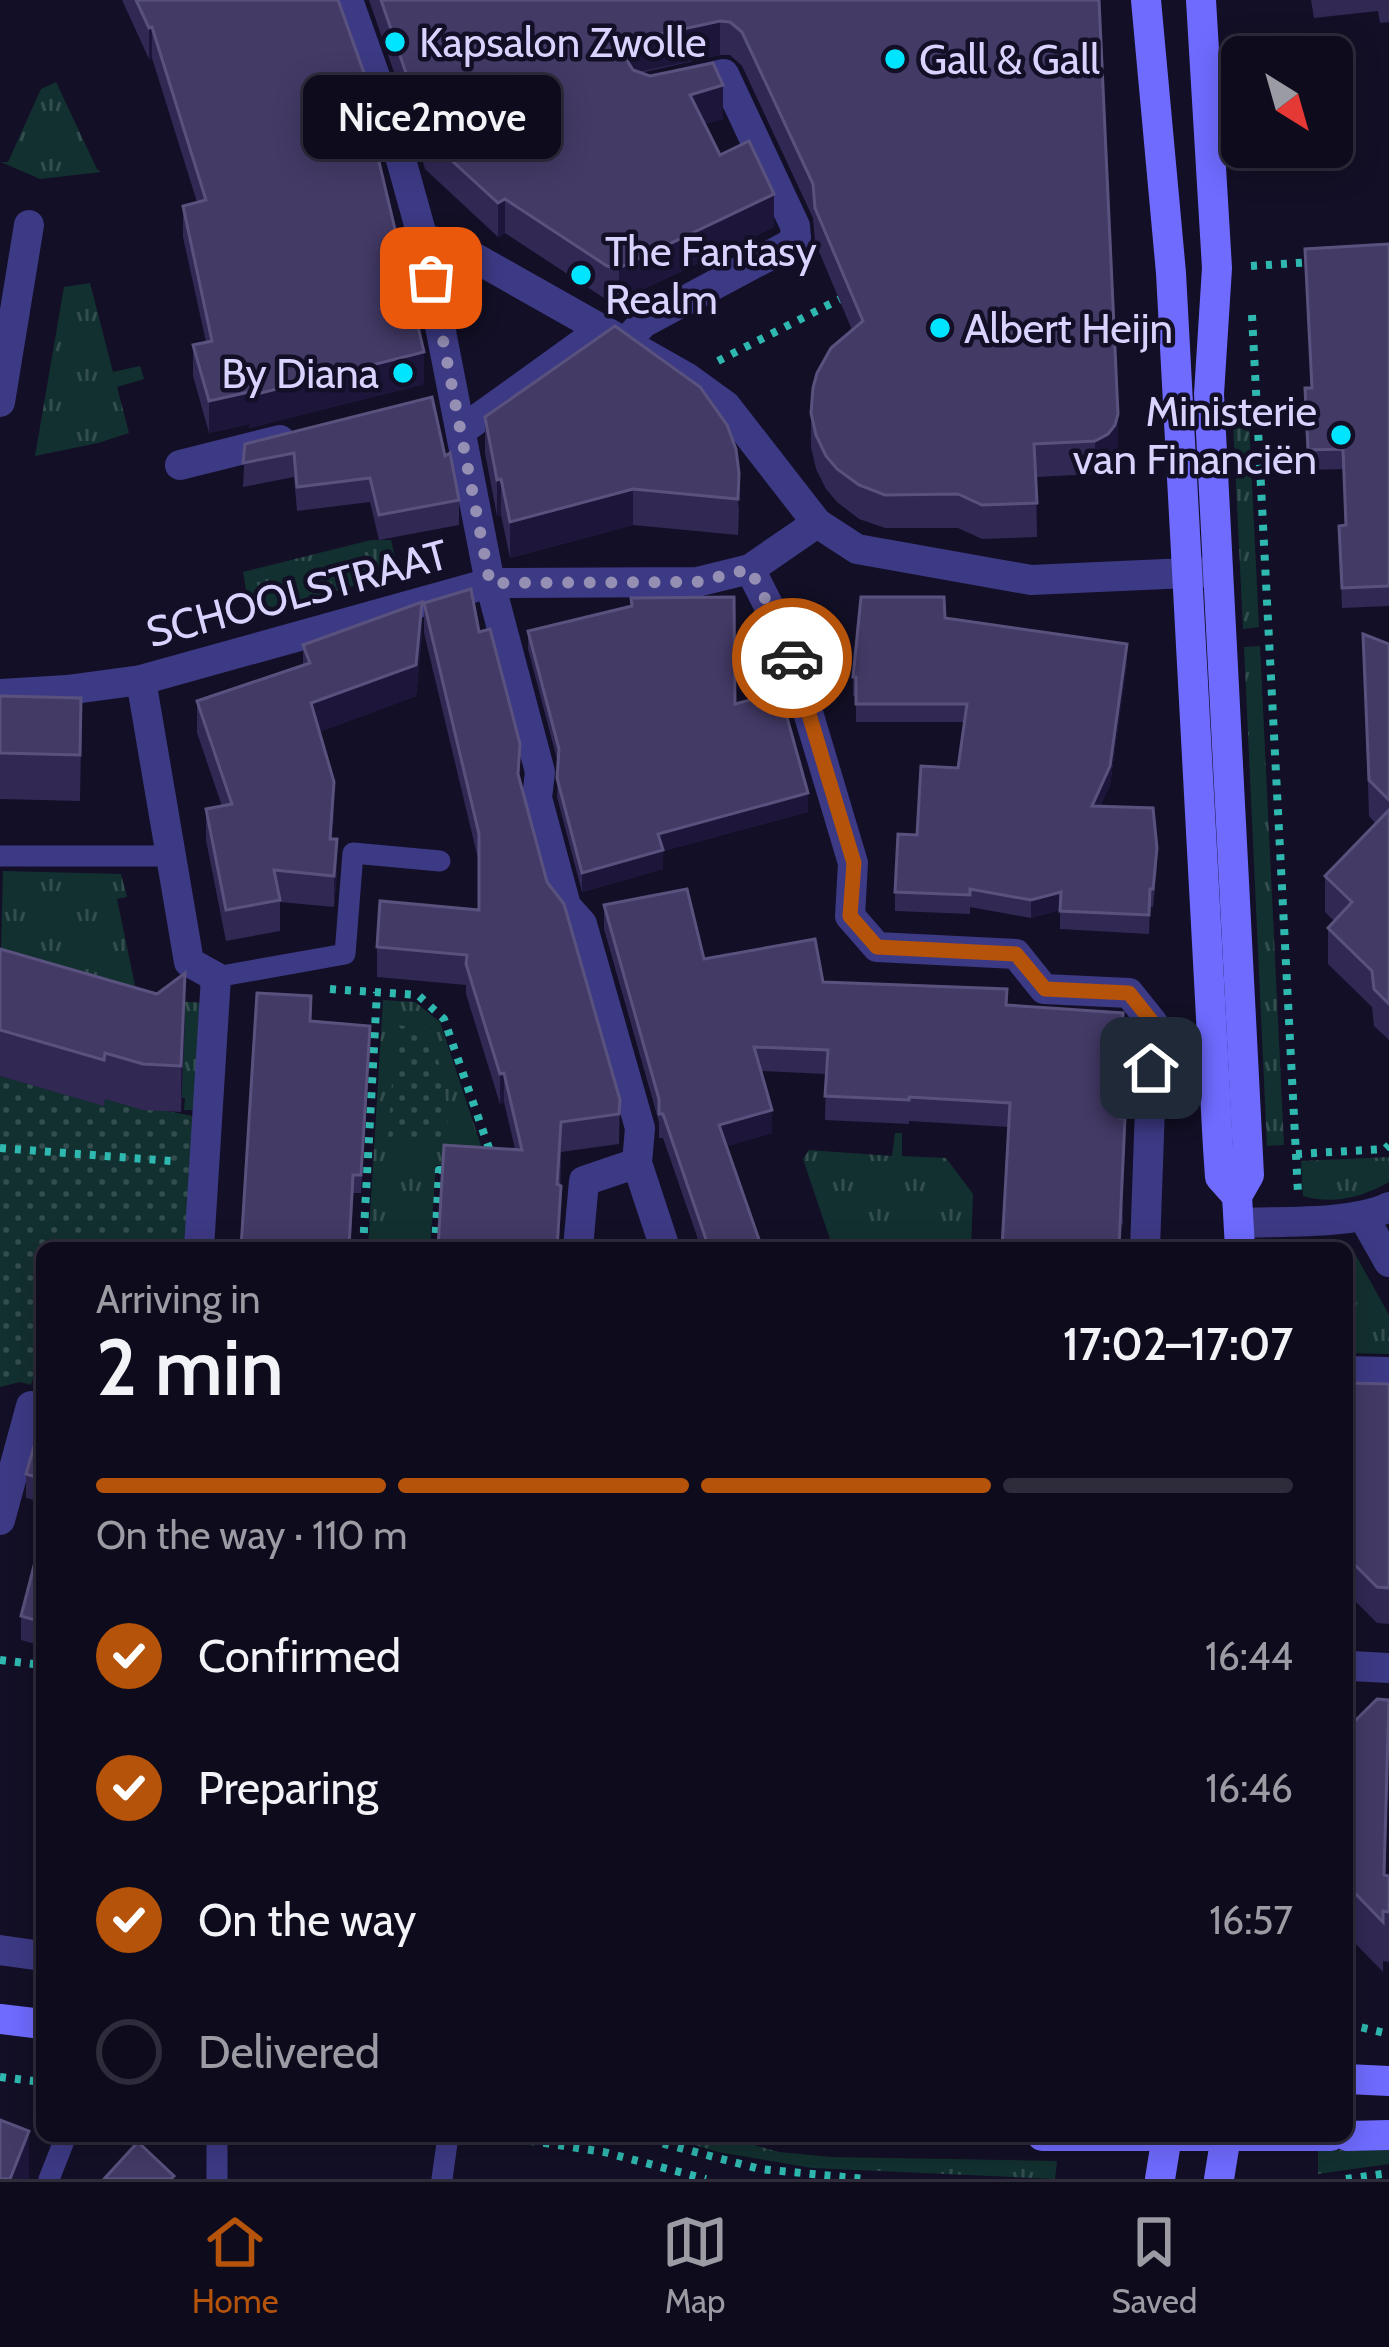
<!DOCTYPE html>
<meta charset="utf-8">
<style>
body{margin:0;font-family:Cabin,sans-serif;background:#1c1929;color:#f1f3f6;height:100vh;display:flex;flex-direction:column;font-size:45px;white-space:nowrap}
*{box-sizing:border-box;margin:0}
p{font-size:39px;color:#9b9ba3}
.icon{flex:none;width:66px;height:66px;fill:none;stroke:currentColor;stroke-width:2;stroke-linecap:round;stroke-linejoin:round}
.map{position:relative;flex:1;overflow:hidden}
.panel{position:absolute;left:36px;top:1242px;width:1317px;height:900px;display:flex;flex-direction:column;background:#0e0b1c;border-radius:18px;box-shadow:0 6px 30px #0003,0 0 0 3px #2e2b3b}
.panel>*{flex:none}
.needle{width:78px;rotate:143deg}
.tools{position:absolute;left:1221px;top:36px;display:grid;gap:24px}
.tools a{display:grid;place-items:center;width:132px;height:132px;border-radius:18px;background:#0e0b1c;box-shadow:0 6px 30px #0003,0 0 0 3px #2e2b3b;font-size:60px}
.pin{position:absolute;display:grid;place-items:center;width:102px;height:102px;color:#fff;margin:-51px;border-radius:24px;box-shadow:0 6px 18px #0006}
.courier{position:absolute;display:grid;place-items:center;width:120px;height:120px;margin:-60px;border:9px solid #b45309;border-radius:50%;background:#fff;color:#222;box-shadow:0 3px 15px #0007}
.bubble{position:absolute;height:84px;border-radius:18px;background:#0e0b1c;box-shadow:0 6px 30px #0003,0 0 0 3px #2e2b3b;font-size:39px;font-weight:600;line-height:84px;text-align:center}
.summary em{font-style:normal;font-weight:600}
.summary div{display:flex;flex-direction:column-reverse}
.summary{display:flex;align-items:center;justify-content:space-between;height:204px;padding:0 60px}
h1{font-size:78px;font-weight:600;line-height:90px}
.bar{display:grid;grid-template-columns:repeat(4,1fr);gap:18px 12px;align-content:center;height:144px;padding:0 60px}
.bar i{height:15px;border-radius:9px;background:#2e2b3b}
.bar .on{background:#b45309}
.bar p{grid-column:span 4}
ol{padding:0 60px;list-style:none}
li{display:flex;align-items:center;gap:36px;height:132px}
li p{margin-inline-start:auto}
li .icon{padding:12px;border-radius:50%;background:#b45309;color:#fff;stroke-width:4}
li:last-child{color:#9b9ba3}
li i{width:66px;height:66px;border:6px solid #2e2b3b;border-radius:50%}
.tabs{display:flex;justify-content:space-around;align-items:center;height:168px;border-top:3px solid #2e2b3b;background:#0e0b1c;font-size:33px;color:#9b9ba3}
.tabs a{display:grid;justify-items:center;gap:6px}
.tabs .on{color:#b45309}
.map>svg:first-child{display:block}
</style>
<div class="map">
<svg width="1389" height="2179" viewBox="0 0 1389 2179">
<defs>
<pattern id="grass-tufts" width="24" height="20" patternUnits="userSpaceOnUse" patternTransform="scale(3)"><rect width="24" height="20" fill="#12302f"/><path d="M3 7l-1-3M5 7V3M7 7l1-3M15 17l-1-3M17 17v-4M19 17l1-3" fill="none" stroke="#344d4e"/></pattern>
<pattern id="park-dots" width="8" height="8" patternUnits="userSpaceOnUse" patternTransform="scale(3)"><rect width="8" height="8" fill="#12302f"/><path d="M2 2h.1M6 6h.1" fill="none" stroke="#344d4e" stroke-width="1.8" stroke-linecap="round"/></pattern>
</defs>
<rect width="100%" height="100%" fill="#130f26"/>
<g fill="url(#grass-tufts)">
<polygon points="56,82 97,169 101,172 40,179 1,162 8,162 41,89"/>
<polygon points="90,283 113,372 140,366 144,379 117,387 129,433 98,443 35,456 64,287"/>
<polygon points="1248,402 1259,627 1243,629 1232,403"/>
<polygon points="371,540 391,540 395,557 383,577 266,612 248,602 243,572"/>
<polygon points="1260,646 1284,1145 1267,1146 1244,647"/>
<polygon points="3,871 121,874 127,897 117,899 137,995 0,987"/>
<polygon points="383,1000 415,1002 440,1022 481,1146 466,1165 436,1165 430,1248 368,1248"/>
<polygon points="178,1001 205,1003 198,1110 184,1110 185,1098 181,1098 184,1035"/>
<polygon points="895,1133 902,1133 902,1156 946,1158 973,1194 971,1248 833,1248 803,1159 809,1150 892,1156"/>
<path d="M1389,1157V1182C1363,1197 1332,1205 1303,1196L1301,1161Z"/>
<polygon points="1354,1252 1389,1315 1389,1354 1347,1353 1347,1253"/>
<polygon points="665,2136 721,2136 779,2152 832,2157 1057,2161 1055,2179 812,2168 718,2152"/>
<polygon points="1389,2147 1389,2164 1318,2174 1318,2151"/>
</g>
<g fill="url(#park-dots)">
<path d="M396,1025L425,1028C444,1064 448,1102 448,1143L388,1139Z"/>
<polygon points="0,1076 103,1105 105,1099 198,1117 188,1248 42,1248 42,1357 39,1357 31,1385 20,1382 0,1387"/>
</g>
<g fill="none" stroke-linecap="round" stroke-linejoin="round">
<g stroke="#2fb8b0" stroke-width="8" stroke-dasharray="6 9" stroke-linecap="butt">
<polyline points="1251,266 1313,262"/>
<polyline points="1252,315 1298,1193"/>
<polyline points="718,361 844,297"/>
<polyline points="330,989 418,995 444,1019 491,1154"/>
<polyline points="0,1148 171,1161"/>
<polyline points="1296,1154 1385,1149 1389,1145"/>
<polyline points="363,1248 377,992"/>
<polyline points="435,1248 439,1170 451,1170"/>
<polyline points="0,1660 42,1665"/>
<polyline points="1347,2024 1389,2034"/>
<polyline points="0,2077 42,2082"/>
<polyline points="499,2136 604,2152 706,2179"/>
<polyline points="634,2136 760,2169 865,2179"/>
<polyline points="1346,2179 1389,2173"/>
</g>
<g stroke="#3d3a85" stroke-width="21">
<polyline points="0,856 171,856"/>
<polyline points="216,977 345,954 353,853 440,861"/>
<polyline points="217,2136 217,2179"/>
<polyline points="49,2179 66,2136"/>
<polyline points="442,2179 448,2136"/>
</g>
<g stroke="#3d3a85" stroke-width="30">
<polyline points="348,0 388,113 423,239 490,583 540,772 537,798 566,906 582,924 640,1128 637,1163 665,1248"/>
<polyline points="423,239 454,246 686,377 726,406 817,523 857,549 1031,580 1210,572"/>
<polyline points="626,342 643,323 789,245 796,237 795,226 724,74 679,84"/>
<polyline points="0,402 29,225"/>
<polyline points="462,430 601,330"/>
<polyline points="180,465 280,440"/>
<polyline points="750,569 787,642 853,863 850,916 877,947 1016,954 1044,989 1129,993 1153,1023 1145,1248"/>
<polyline points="141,680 189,962 216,977 199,1248"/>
<polyline points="0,694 67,690 141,680 490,583 697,582 750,569 817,523"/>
<polyline points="1363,1216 1389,1262"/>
<path d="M1239,1223C1281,1221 1353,1225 1389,1207"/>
<polyline points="578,1248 584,1181 637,1163"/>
<polyline points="1347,1371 1389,1372"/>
<polyline points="0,1520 31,1406 42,1409"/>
<polyline points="1351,1666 1389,1668"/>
<polyline points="0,1950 42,1956"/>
</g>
<g stroke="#6f6bff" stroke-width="30">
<polyline points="1146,0 1171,273 1218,1148 1220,1177 1237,1196"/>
<polyline points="1201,0 1217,268 1209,394 1249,1175 1237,1196 1240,1248"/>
<polyline points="0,2019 42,2024"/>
<polyline points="1347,2079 1389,2081"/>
<polyline points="1042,2136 1331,2136"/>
<polyline points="1347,2136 1389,2135"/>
<polyline points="1160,2179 1167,2136"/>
<polyline points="1219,2179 1226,2136"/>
</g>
</g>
<g fill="#312854">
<polygon points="122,0 338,0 369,87 369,118 424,384 249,428 249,424 209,433 193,376 193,345 206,342 183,237 183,206 197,202 152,58 149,59"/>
<polygon points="369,0 1099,0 1118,448 1115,458 1108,468 1095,474 1036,477 1037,537 982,539 958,528 885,528 859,519 837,502 826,489 816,469 811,447 811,413 852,330 815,242 813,218 742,66 730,55 720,55 640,73 723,119 704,124 720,155 774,227 619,301 607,300 505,233 498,237 425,169 406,107"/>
<polygon points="1311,0 1389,0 1389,22 1380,23 1378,11 1314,18"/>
<polygon points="1389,244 1389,606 1342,608 1339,526 1345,525 1343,469 1308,470 1305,388 1311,388 1305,249"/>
<polygon points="485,417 727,425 739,509 738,535 633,525 510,558 501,515 497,516 485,453"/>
<polygon points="245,444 445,456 459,500 459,525 379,540 370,502 297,511 294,477 243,487"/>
<polygon points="424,603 479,632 547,882 620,1100 619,1144 561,1152 559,1248 438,1248 515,1149 504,1102 500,1104 466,994 466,985 377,977 377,947 479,910 479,863 424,633"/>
<polygon points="945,618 1127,662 1110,785 1100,806 1157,867 1153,907 1150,907 1149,934 1060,929 1060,910 1031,918 970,907 970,914 895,911 895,892 917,835 958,768 965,722 856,722 856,696 853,696 853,677"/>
<polygon points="528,631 735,704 808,812 663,851 663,869 582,892 557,797 558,763 528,649"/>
<polygon points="422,633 416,696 319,732 334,813 332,839 337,871 334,907 280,902 280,931 226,941 206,840 206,809 222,806 197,733 197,701 303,665 303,645"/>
<polygon points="1363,634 1389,644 1389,1040 1374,1026 1372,1007 1328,964 1328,928 1334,921 1325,912 1325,876 1376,824 1369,816"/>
<polygon points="0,696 81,744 80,801 0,799"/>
<polygon points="604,905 704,959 823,982 1007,1005 1123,1040 1125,1064 1121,1118 1125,1142 1122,1193 1123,1225 1009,1127 909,1121 909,1124 825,1120 826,1074 761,1071 772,1133 727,1146 762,1248 701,1248 663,1138 659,1138 659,1122 604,929"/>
<polygon points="0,949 185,1019 181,1112 143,1110 105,1099 104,1106 0,1076"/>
<polygon points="311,1021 370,1044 361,1193 353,1193 350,1248 241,1248"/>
<polygon points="1389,1384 1389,1624 1377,1623 1351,1597 1351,1566 1347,1566 1347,1428"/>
<polygon points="42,1429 42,1502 26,1498 26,1474"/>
<polygon points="42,1535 42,1646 21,1640 21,1616"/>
<polygon points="1347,1756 1387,1801 1385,1875 1389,1876 1389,1962 1383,1961 1383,1972 1347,1935"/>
</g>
<g fill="#1d163a">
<polygon points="720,21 720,55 642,71 629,83 629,49 642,38"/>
<polygon points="152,27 152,58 149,59 149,28"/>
<polygon points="723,85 723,119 690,129 690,95"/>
<polygon points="774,194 774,227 619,301 619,268"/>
<polygon points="505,199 505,233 498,237 498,203"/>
<polygon points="424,352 424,384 249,428 249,424 209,433 209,401"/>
<polygon points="1118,414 1118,448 1115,458 1108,468 1095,474 1095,441"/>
<polygon points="501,479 501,515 497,516 497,480"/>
<polygon points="633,489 633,525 510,558 510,522"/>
<polygon points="422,602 422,633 416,696 311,735 311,703"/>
<polygon points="1127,644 1127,662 1110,785 1092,824 1092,806"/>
<polygon points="334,782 334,813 330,870 330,839"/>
<polygon points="808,793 808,812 663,851 663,869 582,892 582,873 658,834"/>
<polygon points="337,839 337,871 334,907 334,876"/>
<polygon points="1061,892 1061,910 1031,918 1031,900"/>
<polygon points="185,973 185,1019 181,1112 181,1066"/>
<polygon points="504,1073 504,1102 500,1104 500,1074"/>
<polygon points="772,1110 772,1133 719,1149 719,1125"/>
<polygon points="1389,1749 1389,1799 1387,1801 1384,1925 1387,1751"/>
<polygon points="29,2131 29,2179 10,2179"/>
</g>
<g fill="#433a66" stroke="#5a527e" stroke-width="3">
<polygon points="136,0 338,0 369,87 359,77 424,352 249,396 249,392 209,401 193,345 212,341 183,206 206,200 152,27 149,28"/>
<polygon points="381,0 1099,0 1118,414 1115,425 1108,434 1095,441 1034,444 1037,503 982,505 958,494 885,495 859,485 837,469 826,456 816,435 811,413 813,388 817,373 831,348 863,321 815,208 813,184 742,32 730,22 720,21 642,38 629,49 628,62 633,70 650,76 713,63 723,85 690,95 720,155 749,141 774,194 619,268 607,266 505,199 498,203 425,136 406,73"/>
<polygon points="1389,244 1389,586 1342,588 1339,526 1346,525 1343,449 1308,450 1305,388 1312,388 1305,249"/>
<polygon points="615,326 700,387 727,425 736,449 739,473 738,499 633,489 510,522 501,479 497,480 485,417"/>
<polygon points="432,397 445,456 450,453 459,500 379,515 370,478 297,487 294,453 243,463 245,444"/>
<polygon points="471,589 479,632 490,629 520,744 518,774 547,882 564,904 620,1100 619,1114 561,1122 557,1184 561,1186 557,1248 438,1248 444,1145 522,1150 504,1073 500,1074 466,964 467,955 377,947 380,901 479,910 479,834 424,603"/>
<polygon points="734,597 735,704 780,692 808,793 658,834 663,850 582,873 557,778 559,749 528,631 632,606 631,598"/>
<polygon points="861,597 944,597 945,618 1127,644 1110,766 1092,806 1153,808 1157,848 1153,889 1150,889 1149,915 1060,911 1061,892 1031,900 970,889 970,895 895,892 898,834 917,835 921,766 958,768 967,704 856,704 856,677 853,677"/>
<polygon points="422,602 416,665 311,703 334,782 330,839 337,839 334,876 274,870 280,900 226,910 206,809 232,804 197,701 310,663 303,645"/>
<polygon points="1363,634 1389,644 1389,800 1369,780"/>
<polygon points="0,696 81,698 80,755 0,753"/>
<polygon points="1389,810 1389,1004 1374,989 1372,971 1328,928 1352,902 1325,876"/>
<polygon points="687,889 704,959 815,939 823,982 1007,989 1006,1005 1123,1013 1122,1040 1125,1041 1120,1118 1125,1118 1119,1248 1002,1248 1010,1103 909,1097 909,1100 825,1096 828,1050 754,1047 772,1110 719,1125 762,1248 709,1248 663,1114 659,1114 659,1099 604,905"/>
<polygon points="0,949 157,994 185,973 181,1066 143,1064 105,1053 104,1060 0,1030"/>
<polygon points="257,993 311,996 310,1021 370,1026 361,1175 353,1175 349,1248 241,1248"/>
<polygon points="1348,1383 1389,1384 1389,1588 1377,1587 1351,1561 1352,1530 1347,1530"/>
<polygon points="39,1429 42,1429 42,1479 26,1474"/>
<polygon points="42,1535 42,1622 21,1616"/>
<polygon points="1377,1699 1389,1700 1384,1875 1389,1876 1389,1912 1383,1911 1383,1922 1347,1885 1347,1756 1349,1756 1350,1726"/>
<polygon points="0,2120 29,2131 10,2179 0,2179"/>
<polygon points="138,2142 174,2176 171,2179 104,2179"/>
</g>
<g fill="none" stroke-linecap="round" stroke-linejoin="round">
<polyline stroke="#948fb3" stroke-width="12" stroke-dasharray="0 21.6" points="431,278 490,583 697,582 750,569 787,642 792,658"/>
<polyline stroke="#b45309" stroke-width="15" points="792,658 854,863 850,916 877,947 1016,954 1045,989 1129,993 1153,1023 1151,1068"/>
</g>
<g fill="#00e5ff" stroke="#130f26" stroke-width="4.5">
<circle cx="395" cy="42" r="12"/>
<circle cx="895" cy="59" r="12"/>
<circle cx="581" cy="275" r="12"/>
<circle cx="940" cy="328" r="12"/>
<circle cx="403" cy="373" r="12"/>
<circle cx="1341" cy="435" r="12"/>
</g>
<g text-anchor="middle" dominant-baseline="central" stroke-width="9" stroke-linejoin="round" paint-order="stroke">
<g font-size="42" fill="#d9d4ff" stroke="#130f26" text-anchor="start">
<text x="419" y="42">Kapsalon Zwolle</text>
<text x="919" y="59">Gall &amp; Gall</text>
<text x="605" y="251">The Fantasy<tspan x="605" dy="48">Realm</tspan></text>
<text x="964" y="328">Albert Heijn</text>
<text x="379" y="373" text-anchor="end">By Diana</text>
<text x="1317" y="411" text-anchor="end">Ministerie<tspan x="1317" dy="48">van Financiën</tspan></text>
</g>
<g font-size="42" fill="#d9d4ff" stroke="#130f26">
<text transform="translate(297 593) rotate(-15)">SCHOOLSTRAAT</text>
</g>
</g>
</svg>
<div class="tools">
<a><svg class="needle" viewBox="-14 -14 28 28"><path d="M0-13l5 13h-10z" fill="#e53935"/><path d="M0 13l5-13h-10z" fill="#9b9ba3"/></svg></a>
</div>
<div class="pin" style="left:431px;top:278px;background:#ea580c"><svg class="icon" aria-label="bag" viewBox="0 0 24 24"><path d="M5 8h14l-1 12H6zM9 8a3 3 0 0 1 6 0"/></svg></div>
<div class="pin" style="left:1151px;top:1068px;background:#1f2937"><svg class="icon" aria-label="home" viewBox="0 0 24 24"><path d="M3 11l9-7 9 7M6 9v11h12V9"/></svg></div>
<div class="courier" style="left:792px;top:658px"><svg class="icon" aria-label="car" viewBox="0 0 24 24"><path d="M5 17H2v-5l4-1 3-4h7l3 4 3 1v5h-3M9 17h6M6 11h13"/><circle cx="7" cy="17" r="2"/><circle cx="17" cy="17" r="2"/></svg></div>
<div class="bubble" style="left:303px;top:75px;width:258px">Nice2move</div>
<section class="panel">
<div class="summary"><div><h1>2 min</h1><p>Arriving in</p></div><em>17:02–17:07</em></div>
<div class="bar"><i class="on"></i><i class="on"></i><i class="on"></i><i></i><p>On the way · 110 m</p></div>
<ol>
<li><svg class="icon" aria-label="check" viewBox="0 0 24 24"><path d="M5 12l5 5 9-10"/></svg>Confirmed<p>16:44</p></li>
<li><svg class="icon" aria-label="check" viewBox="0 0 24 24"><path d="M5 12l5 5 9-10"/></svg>Preparing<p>16:46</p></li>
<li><svg class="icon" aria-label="check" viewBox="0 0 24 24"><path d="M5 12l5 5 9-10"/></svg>On the way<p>16:57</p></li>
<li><i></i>Delivered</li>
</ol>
</section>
</div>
<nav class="tabs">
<a class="on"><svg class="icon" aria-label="home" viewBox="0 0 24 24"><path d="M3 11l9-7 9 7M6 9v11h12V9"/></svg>Home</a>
<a><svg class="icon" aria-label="map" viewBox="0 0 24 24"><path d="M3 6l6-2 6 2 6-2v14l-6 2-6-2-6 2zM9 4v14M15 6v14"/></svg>Map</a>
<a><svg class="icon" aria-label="saved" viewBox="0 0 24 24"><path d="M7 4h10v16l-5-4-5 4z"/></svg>Saved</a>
</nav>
